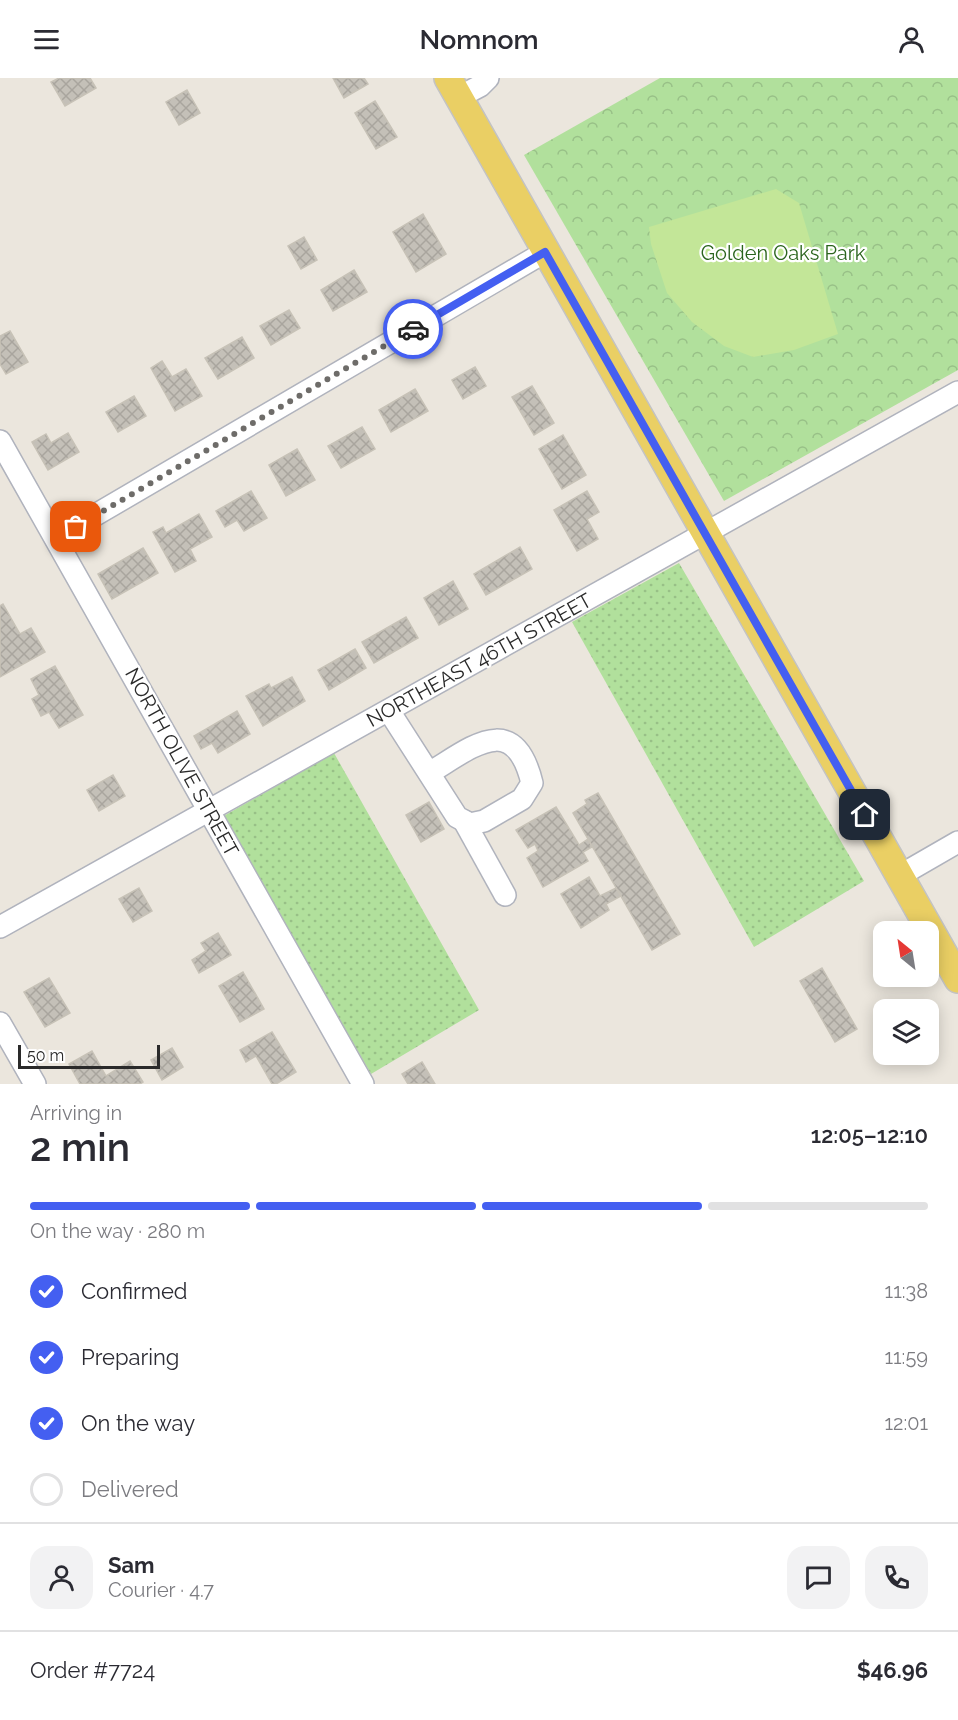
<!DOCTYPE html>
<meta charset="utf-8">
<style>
body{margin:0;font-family:Raleway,sans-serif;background:#f2f2f3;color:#2b2b33;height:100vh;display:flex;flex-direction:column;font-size:22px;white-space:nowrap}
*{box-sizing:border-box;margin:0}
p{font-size:20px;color:#7c7c81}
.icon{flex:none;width:33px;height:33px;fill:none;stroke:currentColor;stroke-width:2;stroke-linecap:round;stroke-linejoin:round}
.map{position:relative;height:1006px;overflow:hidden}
.drawer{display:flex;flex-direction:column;background:#fff;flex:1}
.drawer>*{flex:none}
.needle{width:39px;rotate:330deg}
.controls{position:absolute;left:873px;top:843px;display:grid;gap:12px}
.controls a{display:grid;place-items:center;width:66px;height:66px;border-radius:12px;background:#fff;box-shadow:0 3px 15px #0003;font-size:30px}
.scale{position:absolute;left:18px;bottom:15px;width:142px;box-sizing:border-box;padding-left:6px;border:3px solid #2a2a2a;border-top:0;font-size:16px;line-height:21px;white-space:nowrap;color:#2a2a2a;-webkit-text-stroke:4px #fff;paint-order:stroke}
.pin{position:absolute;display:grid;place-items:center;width:51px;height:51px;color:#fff;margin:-26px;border-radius:12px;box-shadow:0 3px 9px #0006}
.courier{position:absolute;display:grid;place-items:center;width:60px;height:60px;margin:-30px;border:4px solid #445ff1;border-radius:50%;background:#fff;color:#222;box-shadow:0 2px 8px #0007}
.headline em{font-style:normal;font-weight:600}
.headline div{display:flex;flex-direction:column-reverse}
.headline{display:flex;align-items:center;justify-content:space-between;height:102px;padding:0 30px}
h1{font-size:39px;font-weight:600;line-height:45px}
.bar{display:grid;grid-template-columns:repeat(4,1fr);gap:9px 6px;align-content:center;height:72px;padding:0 30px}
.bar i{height:8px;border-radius:4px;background:#e1e1e2}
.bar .on{background:#445ff1}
.bar p{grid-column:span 4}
.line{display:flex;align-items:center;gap:15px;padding:0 30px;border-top:2px solid #e1e1e2}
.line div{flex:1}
.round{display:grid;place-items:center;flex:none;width:63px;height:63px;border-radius:18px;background:#f2f2f3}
ol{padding:0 30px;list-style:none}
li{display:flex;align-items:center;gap:18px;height:66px}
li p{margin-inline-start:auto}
li .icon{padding:6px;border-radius:50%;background:#445ff1;color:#fff;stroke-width:4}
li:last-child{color:#7c7c81}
li i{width:33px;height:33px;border:3px solid #e1e1e2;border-radius:50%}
header{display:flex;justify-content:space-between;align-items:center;height:78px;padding:0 30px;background:#fff;font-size:27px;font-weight:600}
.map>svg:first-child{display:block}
</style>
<header><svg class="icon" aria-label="menu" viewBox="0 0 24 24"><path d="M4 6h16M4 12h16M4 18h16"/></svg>Nomnom<svg class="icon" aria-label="person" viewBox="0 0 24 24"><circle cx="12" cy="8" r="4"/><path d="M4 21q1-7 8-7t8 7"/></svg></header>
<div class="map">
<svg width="958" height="1006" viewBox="0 0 958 1006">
<defs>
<pattern id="grass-dots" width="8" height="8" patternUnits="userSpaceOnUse" patternTransform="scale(1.5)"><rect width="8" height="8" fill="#b1e09c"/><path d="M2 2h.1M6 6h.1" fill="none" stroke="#98c087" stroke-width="1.8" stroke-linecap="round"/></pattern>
<pattern id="forest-crowns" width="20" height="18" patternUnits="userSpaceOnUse" patternTransform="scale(1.5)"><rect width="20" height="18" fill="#b1e09c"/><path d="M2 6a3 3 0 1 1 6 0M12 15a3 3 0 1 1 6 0" fill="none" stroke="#98c087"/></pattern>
<pattern id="building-cross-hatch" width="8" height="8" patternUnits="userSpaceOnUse" patternTransform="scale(1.5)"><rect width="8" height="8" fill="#c4c0b8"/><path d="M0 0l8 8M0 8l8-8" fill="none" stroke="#a9a59e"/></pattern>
</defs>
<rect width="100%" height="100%" fill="#ebe6dd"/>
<g fill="url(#grass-dots)">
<polygon points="679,485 864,803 754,869 572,544"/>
<polygon points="334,675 479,932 371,996 222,739"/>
</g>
<polygon fill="url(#forest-crowns)" points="660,0 958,0 958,292 724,423 524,77"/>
<polygon fill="#c3e698" points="776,111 799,125 838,256 794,272 753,279 724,268 692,244 667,215 651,166 649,149"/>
<g fill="url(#building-cross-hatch)" stroke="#c7c2b7" stroke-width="1.5">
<polygon points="59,0 90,0 96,10 65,28 51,4"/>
<polygon points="333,0 364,0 368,6 344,20"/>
<polygon points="187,12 200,35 179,47 166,24"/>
<polygon points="375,23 397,59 376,71 355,35"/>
<polygon points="423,136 446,176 416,194 393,154"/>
<polygon points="304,159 317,182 301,191 288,168"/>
<polygon points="354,192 367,214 333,233 321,212"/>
<polygon points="289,232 300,250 271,267 260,248"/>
<polygon points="10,253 28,284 6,296 0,286 0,258"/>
<polygon points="242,259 254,280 218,301 205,280"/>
<polygon points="162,283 172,299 186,291 202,318 175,333 151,290"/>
<polygon points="475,289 486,308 463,321 452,302"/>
<polygon points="532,308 554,345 534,357 512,319"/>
<polygon points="415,311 428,333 391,354 379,332"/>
<polygon points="134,318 146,338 118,354 106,334"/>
<polygon points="362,349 375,371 341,390 328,368"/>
<polygon points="68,355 79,374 48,392 32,364 46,356 51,365"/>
<polygon points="563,357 586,397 562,411 539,371"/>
<polygon points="297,371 315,402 286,418 269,387"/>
<polygon points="251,413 267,440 244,453 237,442 225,449 216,433"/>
<polygon points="587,413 599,434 587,441 598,461 577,473 554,432"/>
<polygon points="199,436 212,459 190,471 196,483 175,494 153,454 163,449 166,455"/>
<polygon points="520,469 532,491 486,517 474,496"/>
<polygon points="143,470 158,495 112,521 98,496"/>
<polygon points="453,503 468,531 439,547 424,520"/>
<polygon points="3,526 20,556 31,550 45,574 0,599 0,528"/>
<polygon points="406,539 418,560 374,585 362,564"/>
<polygon points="355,571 366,590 329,612 318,592"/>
<polygon points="55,588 83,637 59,650 49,634 41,638 32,621 39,617 31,601"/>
<polygon points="292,599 305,623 263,648 246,618 269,606 271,610"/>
<polygon points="237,633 250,656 218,675 212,665 201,671 194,658"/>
<polygon points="113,697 125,718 99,733 87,712"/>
<polygon points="598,715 680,856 652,872 573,735 587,726 585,722"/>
<polygon points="429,724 444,751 421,764 406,737"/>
<polygon points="556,729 579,767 588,761 592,769 583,774 588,783 543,809 527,780 538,773 535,766 528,770 516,752"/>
<polygon points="589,799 600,818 616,810 621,818 606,826 609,832 581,850 561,816"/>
<polygon points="139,810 152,833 133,844 119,821"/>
<polygon points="218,855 231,877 199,895 192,882 206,873 201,865"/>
<polygon points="822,890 857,951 835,964 800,903"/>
<polygon points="243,894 264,931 240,944 219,908"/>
<polygon points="49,900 70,935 45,949 24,914"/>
<polygon points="272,954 296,994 276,1006 272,1006 256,978 246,984 240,972"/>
<polygon points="172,970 183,989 162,1002 151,982"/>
<polygon points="92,973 106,998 130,983 143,1004 140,1006 80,1006 69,986"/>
<polygon points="422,984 435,1006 408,1006 402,996"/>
</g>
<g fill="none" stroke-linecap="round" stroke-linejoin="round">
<defs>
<g id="minor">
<polyline points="459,19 480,8 488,0"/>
<polyline points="0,363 363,1006"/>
<polyline points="56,460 545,174"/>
<path d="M389,633L457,739L470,746L484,743L522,721L532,705C514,631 471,670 429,695"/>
<polyline points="464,743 505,817"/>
<polyline points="899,798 958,764"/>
<polyline points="0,849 958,314"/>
<polyline points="0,945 35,1006"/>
</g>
<polyline id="major" points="448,0 958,901"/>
</defs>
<use href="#minor" stroke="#b0b3bd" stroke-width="24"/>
<use href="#major" stroke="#c3c3c3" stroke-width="30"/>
<use href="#minor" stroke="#fff" stroke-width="21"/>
<use href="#major" stroke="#eacf64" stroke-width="27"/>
</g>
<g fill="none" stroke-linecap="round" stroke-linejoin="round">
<polyline stroke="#6e6c69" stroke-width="6" stroke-dasharray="0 10.8" points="76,449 413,251"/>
<polyline stroke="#445ff1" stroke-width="8" points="413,251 545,174 865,737"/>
</g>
<g text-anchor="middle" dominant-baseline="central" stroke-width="4.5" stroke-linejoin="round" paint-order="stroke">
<g font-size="20" fill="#2a641d" stroke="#fff">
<text x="783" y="175">Golden Oaks Park</text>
</g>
<g font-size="20" fill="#2a2a2a" stroke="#fff">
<text transform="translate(479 582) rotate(-29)">NORTHEAST 46TH STREET</text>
<text transform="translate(182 684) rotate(61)">NORTH OLIVE STREET</text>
</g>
</g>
</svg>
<div class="controls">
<a><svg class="needle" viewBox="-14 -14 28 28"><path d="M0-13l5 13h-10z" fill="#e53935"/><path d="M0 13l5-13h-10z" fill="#7c7c81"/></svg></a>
<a><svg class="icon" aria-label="layers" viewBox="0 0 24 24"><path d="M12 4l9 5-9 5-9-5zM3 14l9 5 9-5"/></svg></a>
</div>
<div class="scale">50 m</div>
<div class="pin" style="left:76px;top:449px;background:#ea580c"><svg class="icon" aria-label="bag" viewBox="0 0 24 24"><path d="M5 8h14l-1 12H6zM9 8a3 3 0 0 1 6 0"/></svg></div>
<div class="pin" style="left:865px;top:737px;background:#1f2937"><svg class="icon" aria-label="home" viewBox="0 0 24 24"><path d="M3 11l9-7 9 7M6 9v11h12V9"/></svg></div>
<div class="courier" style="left:413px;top:251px"><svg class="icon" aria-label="car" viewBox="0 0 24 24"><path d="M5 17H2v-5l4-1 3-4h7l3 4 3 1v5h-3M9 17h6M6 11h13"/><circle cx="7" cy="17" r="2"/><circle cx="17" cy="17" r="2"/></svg></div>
</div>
<section class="drawer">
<div class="headline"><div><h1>2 min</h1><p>Arriving in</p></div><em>12:05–12:10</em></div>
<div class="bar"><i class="on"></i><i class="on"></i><i class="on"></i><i></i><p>On the way · 280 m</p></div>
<ol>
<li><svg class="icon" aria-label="check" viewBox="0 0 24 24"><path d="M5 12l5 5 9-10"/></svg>Confirmed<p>11:38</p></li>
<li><svg class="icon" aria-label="check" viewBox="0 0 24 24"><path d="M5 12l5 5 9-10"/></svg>Preparing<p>11:59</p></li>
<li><svg class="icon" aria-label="check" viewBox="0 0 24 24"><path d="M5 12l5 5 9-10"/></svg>On the way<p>12:01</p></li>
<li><i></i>Delivered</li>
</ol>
<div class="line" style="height:108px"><a class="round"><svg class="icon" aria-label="person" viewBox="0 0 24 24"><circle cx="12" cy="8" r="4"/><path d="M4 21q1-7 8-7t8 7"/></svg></a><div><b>Sam</b><p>Courier · 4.7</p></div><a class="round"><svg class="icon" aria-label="chat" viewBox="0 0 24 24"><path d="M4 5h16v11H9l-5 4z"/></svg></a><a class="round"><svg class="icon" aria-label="phone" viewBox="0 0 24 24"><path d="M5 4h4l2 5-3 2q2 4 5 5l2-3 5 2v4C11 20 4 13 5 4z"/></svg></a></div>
<div class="line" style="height:78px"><div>Order #7724</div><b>$46.96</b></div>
</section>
